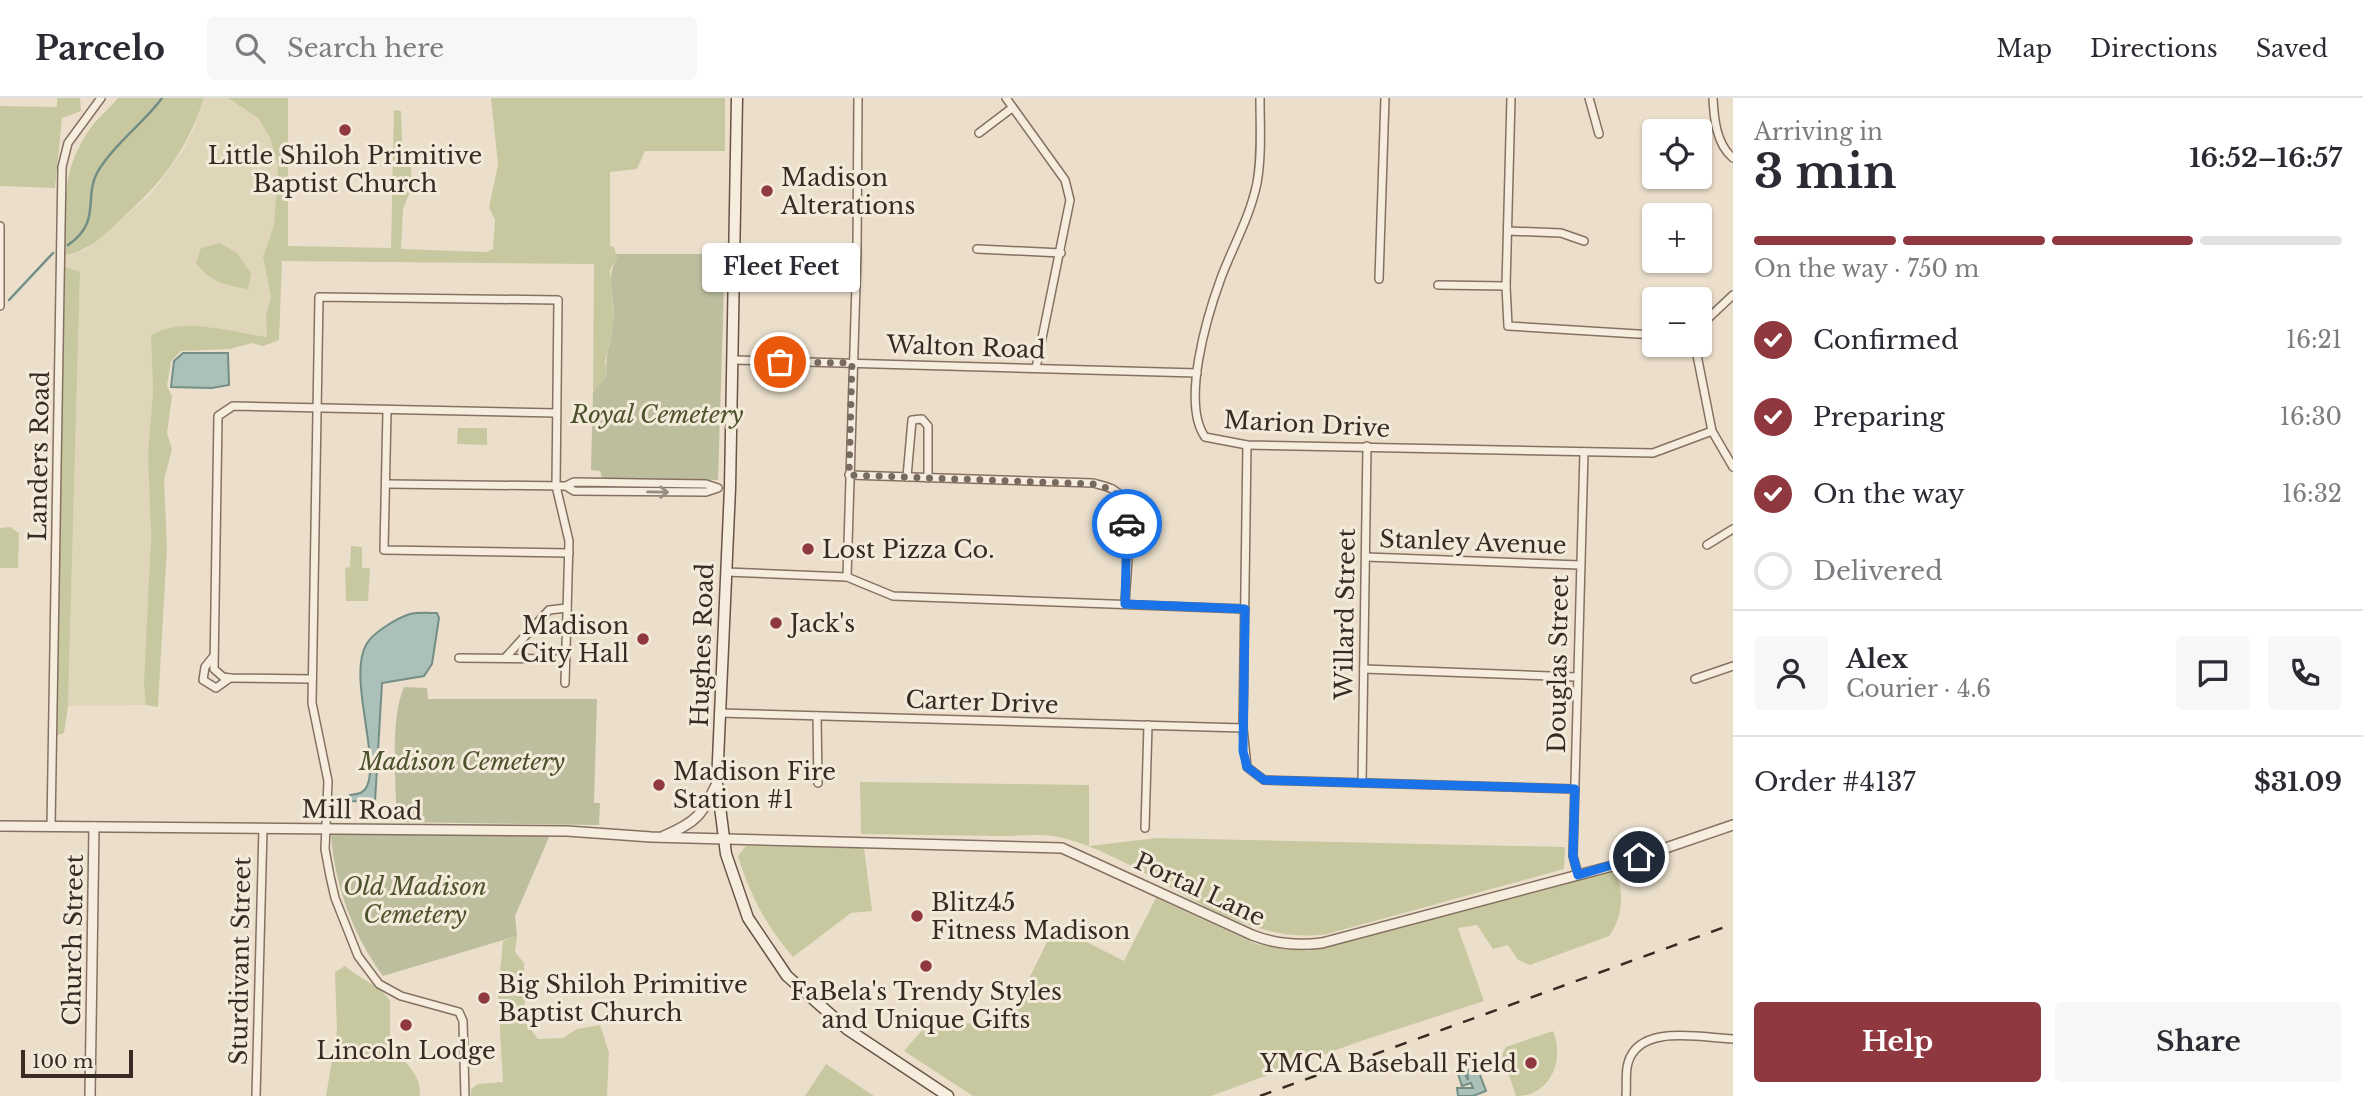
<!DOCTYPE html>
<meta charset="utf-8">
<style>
body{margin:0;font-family:"Libre Baskerville",serif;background:#f7f7f7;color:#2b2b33;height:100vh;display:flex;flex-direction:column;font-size:26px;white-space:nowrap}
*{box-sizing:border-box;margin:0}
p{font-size:23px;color:#7c7c81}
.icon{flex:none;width:38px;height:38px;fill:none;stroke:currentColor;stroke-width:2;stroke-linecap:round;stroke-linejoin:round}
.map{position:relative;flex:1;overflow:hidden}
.panel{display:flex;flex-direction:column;background:#fff;width:630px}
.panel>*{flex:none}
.buttons{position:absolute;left:1642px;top:21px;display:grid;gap:14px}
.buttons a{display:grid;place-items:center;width:70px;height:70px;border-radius:7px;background:#fff;box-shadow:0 2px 5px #0004;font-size:35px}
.scale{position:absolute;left:21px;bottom:18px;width:112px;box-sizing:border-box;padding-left:7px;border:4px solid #382b23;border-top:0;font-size:19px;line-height:24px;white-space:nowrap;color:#382b23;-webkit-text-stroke:5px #f3eada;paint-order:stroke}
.pin{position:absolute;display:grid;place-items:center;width:60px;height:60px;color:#fff;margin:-30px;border:4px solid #fff;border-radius:50%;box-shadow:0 2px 7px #0007}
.courier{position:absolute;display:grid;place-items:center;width:70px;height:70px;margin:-35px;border:5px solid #1a73e8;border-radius:50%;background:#fff;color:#222;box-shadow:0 2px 9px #0007}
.bubble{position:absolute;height:49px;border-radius:7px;background:#fff;box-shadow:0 2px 5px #0004;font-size:23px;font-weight:700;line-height:49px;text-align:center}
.summary em{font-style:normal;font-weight:700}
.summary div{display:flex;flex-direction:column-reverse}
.summary{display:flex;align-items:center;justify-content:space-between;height:119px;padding:0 21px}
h1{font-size:46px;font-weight:700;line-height:52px}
.bar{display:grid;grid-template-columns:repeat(4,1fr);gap:10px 7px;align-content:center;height:84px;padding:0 21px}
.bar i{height:9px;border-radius:5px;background:#e1e1e2}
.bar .selected{background:#8f3840}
.bar p{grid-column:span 4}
.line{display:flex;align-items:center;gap:18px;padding:0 21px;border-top:2px solid #e1e1e2}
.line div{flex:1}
.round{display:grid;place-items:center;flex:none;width:74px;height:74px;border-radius:7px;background:#f7f7f7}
ol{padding:0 21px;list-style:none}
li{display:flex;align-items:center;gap:21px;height:77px}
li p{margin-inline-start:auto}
li .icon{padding:7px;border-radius:50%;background:#8f3840;color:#fff;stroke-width:4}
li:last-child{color:#7c7c81}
li i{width:38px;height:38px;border:4px solid #e1e1e2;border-radius:50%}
.button{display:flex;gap:14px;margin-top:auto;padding:14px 21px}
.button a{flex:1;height:80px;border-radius:7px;background:#8f3840;color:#fff;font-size:28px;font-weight:700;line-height:80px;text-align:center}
.button a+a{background:#f7f7f7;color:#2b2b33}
header{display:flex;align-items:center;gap:42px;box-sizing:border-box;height:98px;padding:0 35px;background:#fff;border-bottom:2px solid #e1e1e2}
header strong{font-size:33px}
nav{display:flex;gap:38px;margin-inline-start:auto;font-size:24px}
.search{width:490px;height:63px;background:#f7f7f7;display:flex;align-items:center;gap:18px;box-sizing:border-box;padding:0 24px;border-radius:7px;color:#7c7c81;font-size:26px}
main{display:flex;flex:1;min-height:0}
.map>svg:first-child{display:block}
</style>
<header>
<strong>Parcelo</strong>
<div class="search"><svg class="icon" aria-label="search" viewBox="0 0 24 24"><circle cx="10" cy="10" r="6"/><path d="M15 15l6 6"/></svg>Search here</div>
<nav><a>Map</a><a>Directions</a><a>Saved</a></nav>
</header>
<main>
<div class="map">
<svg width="1733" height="998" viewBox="0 0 1733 998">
<rect width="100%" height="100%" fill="#ebdfcc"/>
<polygon fill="#dfd6ba" points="204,0 228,0 258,20 270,40 278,67 274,127 263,159 271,199 266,217 269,231 267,239 209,229 159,233 151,238 153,295 148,355 151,414 146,607 68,608 80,175 65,169 65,157 85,152 150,97 182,54 194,30"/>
<g fill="#c7c8a0">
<polygon points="57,0 80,0 81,13 62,20 55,90 0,88 0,8 57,9"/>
<path d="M118,0H204C187,53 160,87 119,123C102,139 88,153 65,157C64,107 61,70 92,28C100,18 110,10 118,0Z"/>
<path d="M228,0H288V148L391,150L394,12L401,13L403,59L411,69L412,89L403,111L401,151L486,154L493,151L495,122L489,109L498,67L491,0H725V53H645L637,71L610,74V148L614,149L617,160L610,172L614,225L605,264L607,277L593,294L594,166L282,163L279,242L263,248L252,245L230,251L181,253L171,263L167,288L172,298L167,335L172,351L164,382L167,449L158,609L146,607L144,586L151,438L148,355L153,295L151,237C184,218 232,234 267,239L266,217L271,199L263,159L274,127L278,67L270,40L258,20Z"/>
<path d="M220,145L237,155L251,175L248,191C227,188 209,183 196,165L201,150Z"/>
<polygon points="65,169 80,174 68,608 64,635 55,638"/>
<polygon points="458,330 487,330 487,347 457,346"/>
<polygon points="10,429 19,435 18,470 0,470 0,430"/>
<polygon points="351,448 362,449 362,470 370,470 368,503 346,503 345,470 350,469"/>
<path d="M860,684L1089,687V748L1157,740L1565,749L1564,771L1327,836C1230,850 1150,760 1059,739C1041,735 1019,738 1000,738C954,737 908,737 861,736Z"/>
<path d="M746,748L864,750L872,813L851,815L793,859C766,828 750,797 738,758Z"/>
<path d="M1614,772C1625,791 1623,820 1609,838L1530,867L1518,862L1508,847L1493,851L1477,827L1458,830L1484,903L1358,944L1211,998H973L904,953L924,930L1009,921L1055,828L1124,863L1156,800L1256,846L1308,853Z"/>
<polygon points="517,838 515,854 524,865 525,924 538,941 563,940 577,931 600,927 609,954 607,998 471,998 471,991 478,986 503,984 498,897 503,843"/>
<path d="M345,868C358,880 381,888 390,903V951C406,964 421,976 420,998H326L337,932L335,874Z"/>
<path d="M1553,933C1565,961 1551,998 1516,998L1502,957L1506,949Z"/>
<polygon points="826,966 874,998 805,998"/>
</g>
<g fill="#bdbe9e">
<path d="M616,156H725L718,382L602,380L600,373L591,372L593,294L607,277C604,258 611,245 613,227C617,203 604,181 617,160Z"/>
<path d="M404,589L427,590L428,601H597L594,705H600L599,727L396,724C397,685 389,624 404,589Z"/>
<path d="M331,737H550L515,818L517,838L383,878C353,837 335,788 331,737Z"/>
</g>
<g fill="#abc0b8" stroke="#728e85" stroke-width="2">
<polygon points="183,255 228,255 229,287 212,290 171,289 174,263"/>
<path d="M437,515L439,520L432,566L424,578L382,585L375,704L351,703L350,697C357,696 364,696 367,688C380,660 348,579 366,547C372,535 397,520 410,516C418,514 429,515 437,515Z"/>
<polygon points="1477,969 1486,993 1473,998 1458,998 1457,990 1473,990 1471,985 1462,988 1458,976 1464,974 1468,982 1467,973"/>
</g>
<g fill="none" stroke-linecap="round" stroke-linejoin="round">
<g stroke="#728e85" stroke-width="2.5">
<path d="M68,147C104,122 81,98 100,70C116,44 144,25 162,0"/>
<polyline points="9,202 53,155"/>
</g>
<defs>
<g id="minor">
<polyline points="1006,0 1065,82 1070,102 1036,270"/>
<path d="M1260,0C1260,28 1262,57 1257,85C1250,119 1233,148 1221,180C1207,218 1181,305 1205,339L1247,347L1653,355L1712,333"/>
<polyline points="1511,0 1506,188 1508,228 1654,237"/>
<polyline points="1589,0 1599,36"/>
<path d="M1713,0C1714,20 1716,46 1733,60"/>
<polyline points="979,35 1012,10"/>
<polyline points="0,128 0,208"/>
<polyline points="1508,133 1561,135 1584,143"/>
<polyline points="977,151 1061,155"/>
<polyline points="1379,181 1385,0"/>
<polyline points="1438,187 1506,188"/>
<polyline points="1699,229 1733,197"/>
<polyline points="1695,247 1712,333 1733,369"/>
<polyline points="734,262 1197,275"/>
<polyline points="387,313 384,452 569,455"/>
<polyline points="1247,347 1243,630 1247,669 1264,682 1575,691"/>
<path d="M849,377L1093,385C1104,388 1115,389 1122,400C1134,419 1126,481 1125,506"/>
<polyline points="907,379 912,322 922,321 928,328 928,380"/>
<polyline points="386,386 566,388 574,384 706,386 718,390 706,394 574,393 566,388"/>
<polyline points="1707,447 1733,431"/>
<polyline points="1366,459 1580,467"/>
<polyline points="726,474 847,479 893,498 1245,511"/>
<polyline points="847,479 857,154 858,0"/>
<polyline points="213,559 205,569 203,582 216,590 230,580"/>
<polyline points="459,560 565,561"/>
<polyline points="505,560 549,512 567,510"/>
<polyline points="1364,571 1576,579"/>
<polyline points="312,581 230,580 223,579 214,571 218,318 233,308 556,315"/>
<polyline points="1695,581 1733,568"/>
<polyline points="720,615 1243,630"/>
<polyline points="817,618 818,685"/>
<polyline points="1362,685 1367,348"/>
<polyline points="51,729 62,69 68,45 101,0"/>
<polyline points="1145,730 1148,627"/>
<polyline points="1578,777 1573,758 1584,354"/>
<polyline points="256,998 263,730"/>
<polyline points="465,998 463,923 459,914 401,898 379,886 358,858 335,800 330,778 325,751 328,683 312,605 319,199 558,202 556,388 569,443 565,585"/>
<path d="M1626,998C1627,987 1625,975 1628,965C1639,925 1702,940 1733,941"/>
</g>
<g id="tertiary">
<path d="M0,728L567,733L651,739L1062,750L1252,837C1275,846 1297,848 1322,845L1616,767L1733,727"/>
<path d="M664,738C697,724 702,717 717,685"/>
<polyline points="90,998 94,729"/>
</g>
<polyline id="secondary" points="737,0 730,390 717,685 726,756 748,820 787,878 847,931 948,998"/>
</defs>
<use href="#minor" stroke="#867161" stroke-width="10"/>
<use href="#tertiary" stroke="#867161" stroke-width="12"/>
<use href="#secondary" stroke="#685344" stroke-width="13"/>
<use href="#minor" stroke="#f6edde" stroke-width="7"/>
<use href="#tertiary" stroke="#f6edde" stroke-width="9"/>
<use href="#secondary" stroke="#f6edde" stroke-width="10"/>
<polyline stroke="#382b23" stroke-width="2.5" stroke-dasharray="12 12" stroke-linecap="butt" points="1260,998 1733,826"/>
</g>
<defs><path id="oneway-shaft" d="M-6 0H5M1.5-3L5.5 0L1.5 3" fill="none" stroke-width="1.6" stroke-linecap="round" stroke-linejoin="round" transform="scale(1.75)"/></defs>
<use stroke="#978c80" href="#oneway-shaft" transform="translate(658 394) rotate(1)"/>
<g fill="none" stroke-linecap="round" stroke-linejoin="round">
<path stroke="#776a5e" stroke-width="7" stroke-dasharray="0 12.6" d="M780,264L852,265L849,377L1093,386C1116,391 1127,400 1127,426"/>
<polyline stroke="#1a73e8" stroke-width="9" points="1127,426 1125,506 1245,511 1243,653 1247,669 1264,682 1575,691 1573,758 1578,777 1639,759"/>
</g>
<g fill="#8f3840" stroke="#f3eada" stroke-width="2.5">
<circle cx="345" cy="32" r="7"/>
<circle cx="767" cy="93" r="7"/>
<circle cx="808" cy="451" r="7"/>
<circle cx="776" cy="525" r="7"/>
<circle cx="643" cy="541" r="7"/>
<circle cx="659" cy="687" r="7"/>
<circle cx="917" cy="818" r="7"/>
<circle cx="926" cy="868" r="7"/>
<circle cx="484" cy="900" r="7"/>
<circle cx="406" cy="927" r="7"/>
<circle cx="1531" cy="965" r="7"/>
</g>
<g text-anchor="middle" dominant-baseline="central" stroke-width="6" stroke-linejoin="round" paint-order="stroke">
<g font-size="24" fill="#382b23" stroke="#f3eada" text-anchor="start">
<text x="345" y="57" text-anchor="middle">Little Shiloh Primitive<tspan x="345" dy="28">Baptist Church</tspan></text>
<text x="781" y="79">Madison<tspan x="781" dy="28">Alterations</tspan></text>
<text x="822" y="451">Lost Pizza Co.</text>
<text x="790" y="525">Jack's</text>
<text x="629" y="527" text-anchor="end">Madison<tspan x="629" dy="28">City Hall</tspan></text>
<text x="673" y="673">Madison Fire<tspan x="673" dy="28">Station #1</tspan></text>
<text x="931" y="804">Blitz45<tspan x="931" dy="28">Fitness Madison</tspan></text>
<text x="498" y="886">Big Shiloh Primitive<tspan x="498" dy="28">Baptist Church</tspan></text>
<text x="926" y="893" text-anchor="middle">FaBela's Trendy Styles<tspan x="926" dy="28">and Unique Gifts</tspan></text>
<text x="406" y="952" text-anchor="middle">Lincoln Lodge</text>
<text x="1517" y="965" text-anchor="end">YMCA Baseball Field</text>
</g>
<g font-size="24" fill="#382b23" stroke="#f3eada">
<text transform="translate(966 249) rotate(2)">Walton Road</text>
<text transform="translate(1307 326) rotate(3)">Marion Drive</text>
<text transform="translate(39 358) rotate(-89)">Landers Road</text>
<text transform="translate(1473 444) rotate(2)">Stanley Avenue</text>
<text transform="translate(1345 516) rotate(-89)">Willard Street</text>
<text transform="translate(702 547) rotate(-88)">Hughes Road</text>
<text transform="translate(1558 566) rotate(-89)">Douglas Street</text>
<text transform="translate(982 604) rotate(2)">Carter Drive</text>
<text transform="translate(362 712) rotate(1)">Mill Road</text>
<text transform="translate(1200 791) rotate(25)">Portal Lane</text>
<text transform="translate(73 842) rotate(-89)">Church Street</text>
<text transform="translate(240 863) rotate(-89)">Sturdivant Street</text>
</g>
<g font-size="24" font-style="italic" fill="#4c532c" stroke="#f3eada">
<text x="657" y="316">Royal Cemetery</text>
<text x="462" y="663">Madison Cemetery</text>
<text x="415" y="788">Old Madison<tspan x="415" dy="28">Cemetery</tspan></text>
</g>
</g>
</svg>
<div class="buttons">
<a><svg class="icon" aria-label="locate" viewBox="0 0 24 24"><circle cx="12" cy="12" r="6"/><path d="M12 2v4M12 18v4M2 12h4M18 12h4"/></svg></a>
<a>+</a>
<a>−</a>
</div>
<div class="scale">100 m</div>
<div class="pin" style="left:780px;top:264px;background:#ea580c"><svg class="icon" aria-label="bag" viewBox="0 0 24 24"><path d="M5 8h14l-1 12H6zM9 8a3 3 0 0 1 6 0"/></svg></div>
<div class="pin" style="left:1639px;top:759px;background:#1f2937"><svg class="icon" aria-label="home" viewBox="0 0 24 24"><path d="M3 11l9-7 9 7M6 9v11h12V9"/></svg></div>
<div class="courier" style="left:1127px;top:426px"><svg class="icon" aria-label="car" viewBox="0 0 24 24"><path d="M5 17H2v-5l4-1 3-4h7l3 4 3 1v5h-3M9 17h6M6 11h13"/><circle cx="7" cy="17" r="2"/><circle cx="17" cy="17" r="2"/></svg></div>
<div class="bubble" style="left:702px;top:145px;width:158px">Fleet Feet</div>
</div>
<section class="panel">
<div class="summary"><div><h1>3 min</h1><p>Arriving in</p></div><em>16:52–16:57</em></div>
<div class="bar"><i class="selected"></i><i class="selected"></i><i class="selected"></i><i></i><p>On the way · 750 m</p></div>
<ol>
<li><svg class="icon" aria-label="check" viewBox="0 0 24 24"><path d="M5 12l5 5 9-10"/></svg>Confirmed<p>16:21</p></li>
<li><svg class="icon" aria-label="check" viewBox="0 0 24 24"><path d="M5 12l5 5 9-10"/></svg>Preparing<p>16:30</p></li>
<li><svg class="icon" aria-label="check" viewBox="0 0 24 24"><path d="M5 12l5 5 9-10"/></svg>On the way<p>16:32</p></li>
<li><i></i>Delivered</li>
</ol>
<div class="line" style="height:126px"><a class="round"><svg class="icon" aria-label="person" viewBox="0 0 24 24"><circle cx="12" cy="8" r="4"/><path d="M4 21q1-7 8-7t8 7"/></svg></a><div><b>Alex</b><p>Courier · 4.6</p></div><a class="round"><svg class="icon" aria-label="chat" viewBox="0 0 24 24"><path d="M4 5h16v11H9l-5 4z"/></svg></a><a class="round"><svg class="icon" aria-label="phone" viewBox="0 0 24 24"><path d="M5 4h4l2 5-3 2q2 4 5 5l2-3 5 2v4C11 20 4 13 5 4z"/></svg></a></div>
<div class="line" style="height:91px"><div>Order #4137</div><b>$31.09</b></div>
<div class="button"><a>Help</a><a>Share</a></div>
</section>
</main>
